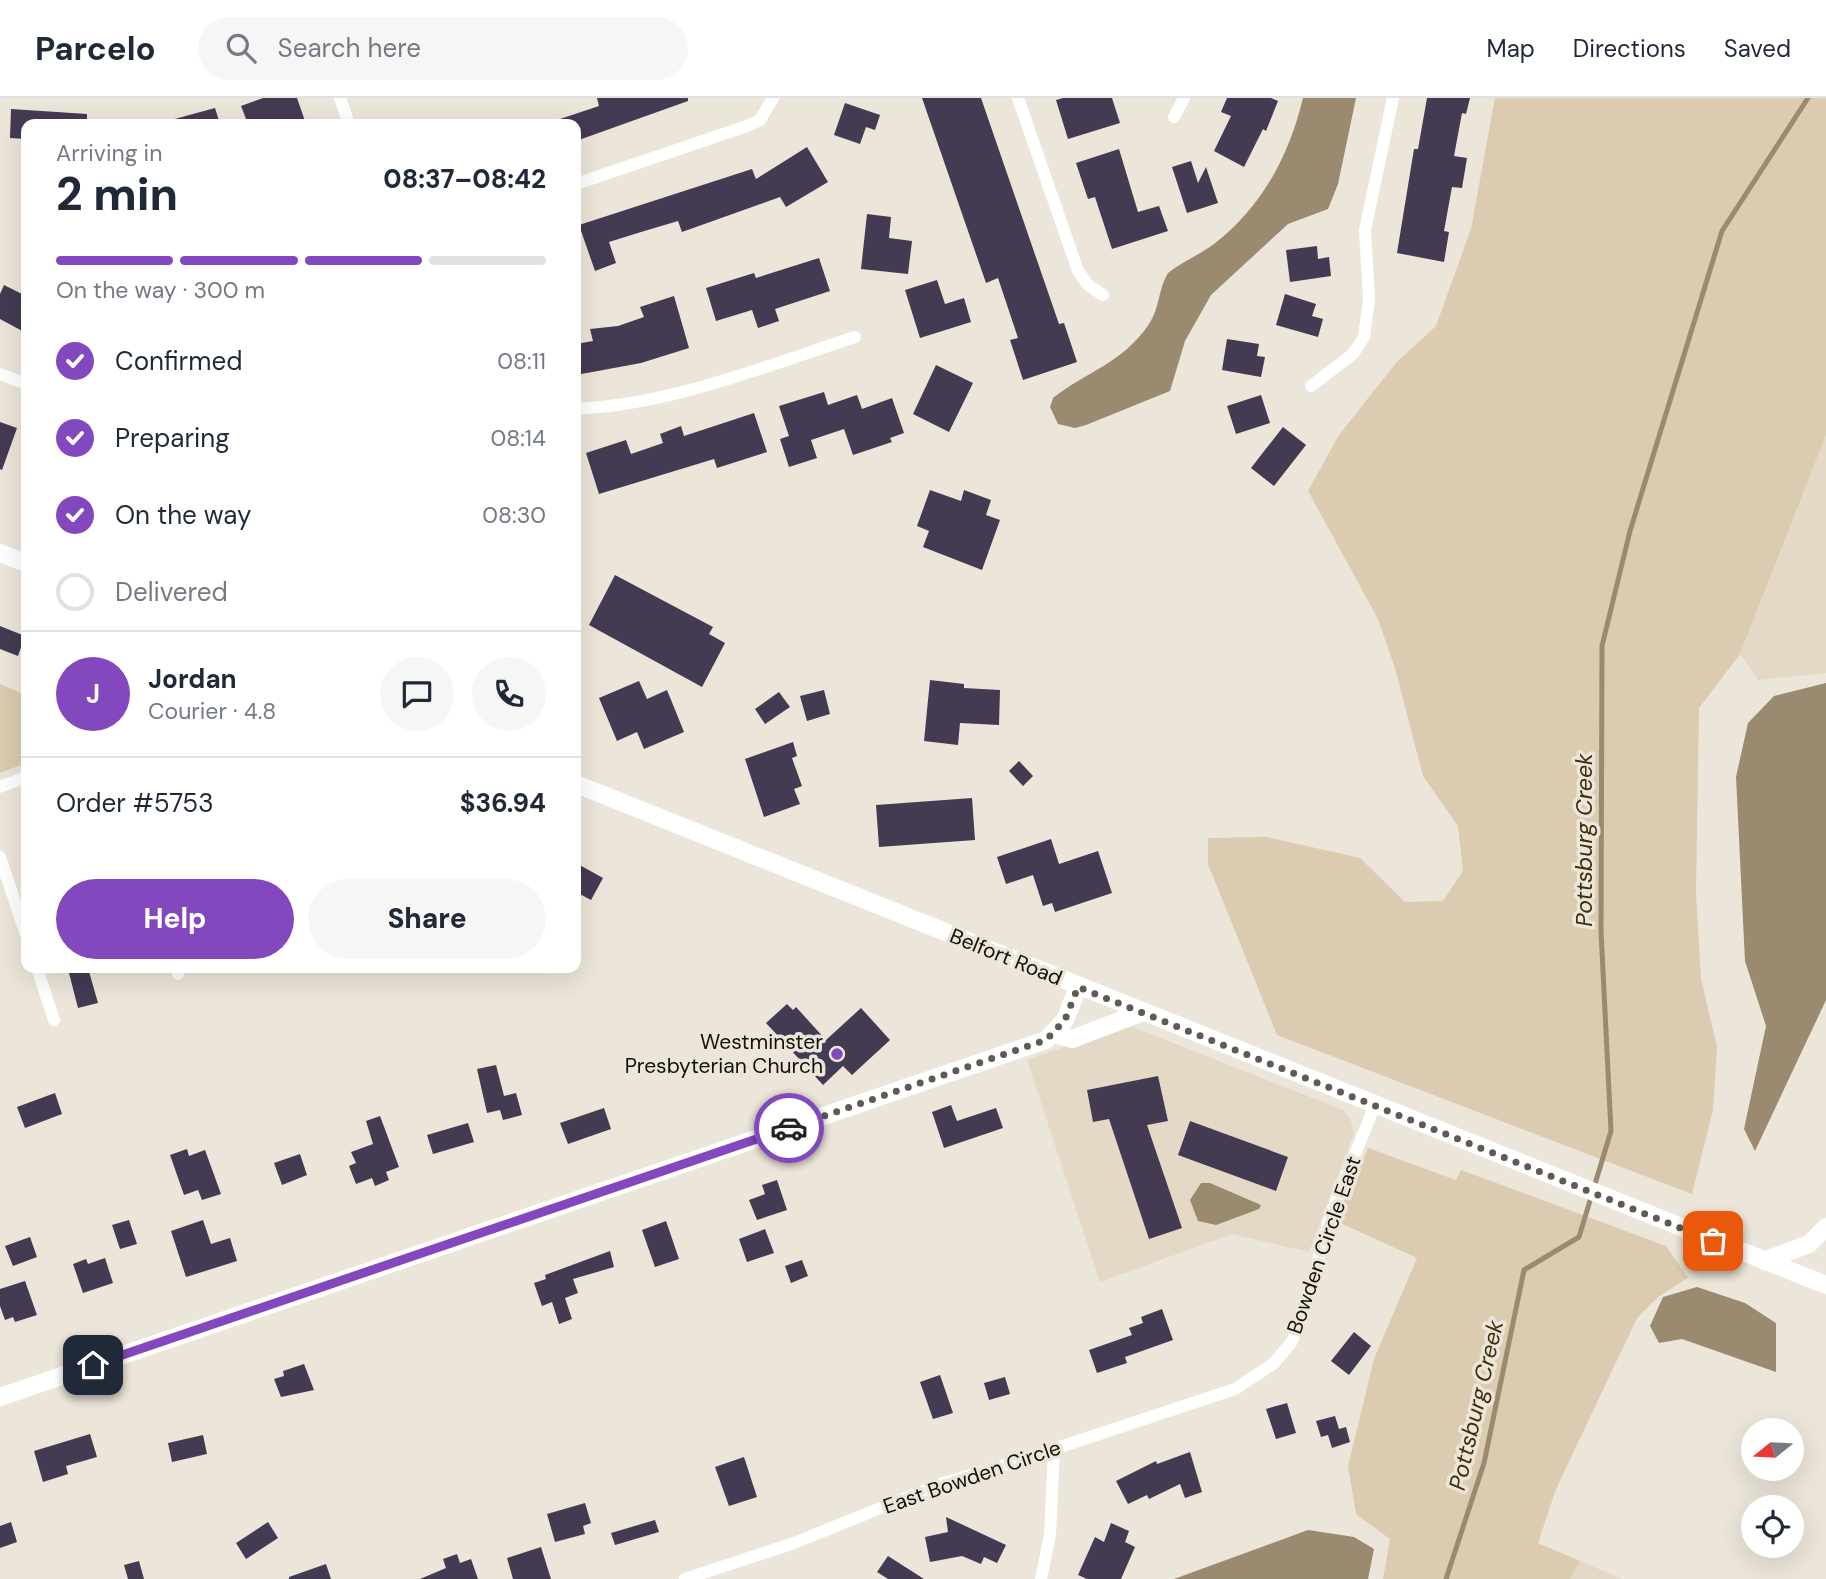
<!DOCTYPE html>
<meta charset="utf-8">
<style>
body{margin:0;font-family:"DM Sans",sans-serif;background:#f6f6f7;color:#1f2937;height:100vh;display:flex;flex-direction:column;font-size:26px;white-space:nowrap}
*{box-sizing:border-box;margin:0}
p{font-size:23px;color:#747a83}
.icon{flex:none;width:38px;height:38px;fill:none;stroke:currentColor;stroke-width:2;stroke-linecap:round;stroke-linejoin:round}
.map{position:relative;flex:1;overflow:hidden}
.side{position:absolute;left:21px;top:21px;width:560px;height:854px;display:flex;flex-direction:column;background:#fff;border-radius:14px;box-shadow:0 7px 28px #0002}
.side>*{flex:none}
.needle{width:46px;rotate:252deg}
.controls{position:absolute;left:1741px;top:1320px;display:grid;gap:14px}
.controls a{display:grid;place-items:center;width:63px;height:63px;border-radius:50%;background:#fff;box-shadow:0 7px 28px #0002;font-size:35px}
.pin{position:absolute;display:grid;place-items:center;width:60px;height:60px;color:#fff;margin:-30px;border-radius:14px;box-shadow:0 4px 10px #0006}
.courier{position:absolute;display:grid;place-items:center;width:70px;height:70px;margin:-35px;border:5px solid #8347be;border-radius:50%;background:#fff;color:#222;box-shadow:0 2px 9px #0007}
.head em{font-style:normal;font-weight:800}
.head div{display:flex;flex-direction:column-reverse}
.head{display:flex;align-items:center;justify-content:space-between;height:119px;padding:0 35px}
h1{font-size:46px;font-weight:800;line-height:52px}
.bar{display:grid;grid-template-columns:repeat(4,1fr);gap:10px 7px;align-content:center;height:84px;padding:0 35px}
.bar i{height:9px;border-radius:5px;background:#e0e1e3}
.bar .active{background:#8347be}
.bar p{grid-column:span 4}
.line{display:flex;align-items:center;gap:18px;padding:0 35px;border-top:2px solid #e0e1e3}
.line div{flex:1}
.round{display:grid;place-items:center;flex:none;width:74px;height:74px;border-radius:37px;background:#f6f6f7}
ol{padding:0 35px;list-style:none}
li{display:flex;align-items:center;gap:21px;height:77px}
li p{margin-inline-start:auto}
li .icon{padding:7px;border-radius:50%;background:#8347be;color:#fff;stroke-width:4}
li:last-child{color:#747a83}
li i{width:38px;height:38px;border:4px solid #e0e1e3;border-radius:50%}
.cta{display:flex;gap:14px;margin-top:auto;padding:14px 35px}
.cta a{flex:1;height:80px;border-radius:42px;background:#8347be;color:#fff;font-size:28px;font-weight:800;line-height:80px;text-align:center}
.cta a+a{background:#f6f6f7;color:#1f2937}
header{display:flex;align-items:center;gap:42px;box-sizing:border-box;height:98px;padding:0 35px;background:#fff;border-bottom:2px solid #e0e1e3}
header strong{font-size:33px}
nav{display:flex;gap:38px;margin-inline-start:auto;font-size:24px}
.search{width:490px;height:63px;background:#f6f6f7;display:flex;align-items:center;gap:18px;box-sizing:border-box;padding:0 24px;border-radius:38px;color:#747a83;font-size:26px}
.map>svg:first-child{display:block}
</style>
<header>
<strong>Parcelo</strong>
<div class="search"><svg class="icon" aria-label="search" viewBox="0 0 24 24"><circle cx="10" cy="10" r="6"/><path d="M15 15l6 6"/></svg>Search here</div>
<nav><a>Map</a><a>Directions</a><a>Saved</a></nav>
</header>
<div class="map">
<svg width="1826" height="1481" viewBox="0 0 1826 1481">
<rect width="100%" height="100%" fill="#ece5d9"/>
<g fill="#e4d9c6">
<polygon points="1826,337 1826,575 1758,582 1740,556"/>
<polygon points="1128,927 1343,1012 1350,1020 1354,1035 1309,1154 1232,1136 1100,1184 1027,962"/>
<polygon points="1580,1463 1622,1481 1570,1481"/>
</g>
<g fill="#dbcbb0">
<polygon points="1495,0 1826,0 1826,337 1740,556 1699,610 1696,795 1701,881 1717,949 1713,1012 1692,1096 1277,937 1208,766 1208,740 1267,739 1360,760 1405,804 1443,803 1463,773 1458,728 1423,678 1395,570 1378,521 1308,393 1339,337 1396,265 1436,228 1471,131"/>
<polygon points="0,586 26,597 26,665 0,675"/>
<polygon points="1368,1050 1456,1082 1461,1072 1666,1148 1688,1180 1658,1199 1637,1220 1556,1391 1538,1445 1580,1463 1570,1481 1383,1481 1390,1441 1356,1416 1348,1368 1374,1261 1417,1160 1338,1124 1338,1115"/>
</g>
<g fill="#9a8a6f">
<path d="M1303,0H1356L1338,86L1328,111L1288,126L1211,197L1185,243L1170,293L1086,327L1075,330L1058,326L1050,309L1053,300C1087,273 1122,266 1149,226C1160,210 1158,191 1168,175C1182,164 1199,157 1214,146C1262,109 1289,58 1303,0Z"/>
<polygon points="1826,585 1826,902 1755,1053 1744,1031 1766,928 1745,863 1736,679 1748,625 1774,598"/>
<polygon points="1201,1085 1210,1085 1261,1107 1259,1111 1216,1127 1198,1123 1190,1102"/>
<polygon points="1697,1189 1745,1205 1776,1225 1776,1274 1682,1241 1659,1245 1650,1228 1663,1199"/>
<polygon points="1308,1432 1354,1439 1374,1451 1368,1481 1174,1481"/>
</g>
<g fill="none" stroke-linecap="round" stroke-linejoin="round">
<polyline stroke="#9a8a6f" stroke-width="5" points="1446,1481 1484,1365 1524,1172 1579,1139 1611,1033 1601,833 1602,548 1630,433 1722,133 1808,0"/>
</g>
<g fill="#443a52">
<polygon points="263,0 297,0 306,26 248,26 241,8"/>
<polygon points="597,0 688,0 688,3 576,43 576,26 551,26 551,24 599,8"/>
<polygon points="922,0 981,0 1059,226 1064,225 1077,264 1023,282 1010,242 1018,240 998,180 986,185"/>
<polygon points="1063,0 1112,0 1120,25 1068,41 1056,2"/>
<polygon points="1227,0 1271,0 1278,3 1266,33 1263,31 1244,69 1214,53 1231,18 1221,14"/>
<polygon points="1427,0 1470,0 1466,16 1462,15 1454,58 1467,60 1462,90 1452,89 1444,133 1449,134 1444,164 1397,155 1414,51 1418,51"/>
<polygon points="845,5 880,17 875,32 866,29 860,46 834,37"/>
<polygon points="215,10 220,26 172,26 171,22"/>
<polygon points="11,11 87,16 87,26 26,26 26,41 10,40"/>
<polygon points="807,49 828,84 786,109 780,99 682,134 678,123 641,134 609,144 616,165 595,173 579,127 752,71 756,81"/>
<polygon points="1119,51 1138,114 1159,108 1168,133 1112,151 1095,99 1088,101 1076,65"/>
<polygon points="1191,63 1198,85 1206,69 1218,105 1187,115 1172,69"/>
<polygon points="867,116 891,119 889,140 912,143 908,176 861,171"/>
<polygon points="1317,148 1318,161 1329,159 1331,178 1290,184 1286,152"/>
<polygon points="819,160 830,193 775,211 779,223 758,230 752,212 716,223 706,190 754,175 756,180"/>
<polygon points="937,182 945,206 964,200 971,224 920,240 905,192"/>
<polygon points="4,187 26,198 26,235 0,221 0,196"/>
<polygon points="1285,196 1316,206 1312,218 1323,221 1318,239 1276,227"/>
<polygon points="674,198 689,250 641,265 576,277 576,246 593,243 590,231 618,228 644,219 640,209"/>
<polygon points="1227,241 1259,246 1257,258 1265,259 1261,279 1222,272"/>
<polygon points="936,267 973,285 949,334 913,316"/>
<polygon points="824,294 828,307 857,297 862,311 892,300 904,335 890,340 892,344 853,357 844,331 811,342 817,360 789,369 780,341 789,338 779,308"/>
<polygon points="1261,297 1270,325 1236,336 1227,308"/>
<polygon points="754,315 767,354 717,370 714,361 599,396 586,355 626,342 631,356 663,345 660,336 681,328 684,338"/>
<polygon points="0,324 17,330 2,372 0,371"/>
<polygon points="1283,329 1306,347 1274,388 1251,370"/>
<polygon points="930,392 961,403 964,392 991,402 986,417 1000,422 982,472 923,449 929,433 917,428"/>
<polygon points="615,477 713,529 709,536 725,545 702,589 589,527"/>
<polygon points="0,528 25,538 18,558 0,551"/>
<polygon points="930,582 964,586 964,590 1000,592 999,627 960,625 958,647 924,643"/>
<polygon points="639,583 647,601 667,592 684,634 644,651 637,634 617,643 599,600"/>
<polygon points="824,592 830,616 807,623 800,598"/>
<polygon points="779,594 790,609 765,626 755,611"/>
<polygon points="793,644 797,658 792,660 802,688 794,691 800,706 764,719 745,661"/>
<polygon points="1019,663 1033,678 1023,688 1009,673"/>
<polygon points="972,700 975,742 879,749 876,707"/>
<polygon points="1051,741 1059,766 1098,753 1112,795 1055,814 1052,805 1043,808 1033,777 1006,786 997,759"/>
<polygon points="576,765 603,780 591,802 576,794"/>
<polygon points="88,870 98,905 78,910 69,875"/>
<polygon points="787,906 793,912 796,909 826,942 861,910 890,942 852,977 843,968 823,987 766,925"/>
<polygon points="496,967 504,998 516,995 522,1017 503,1022 500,1012 487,1015 477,971"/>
<polygon points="1158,978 1168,1023 1147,1027 1182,1130 1149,1141 1109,1021 1093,1024 1087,992"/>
<polygon points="55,995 62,1016 25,1030 17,1009"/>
<polygon points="951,1007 957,1023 996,1010 1003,1030 944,1050 932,1014"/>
<polygon points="604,1010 611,1031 568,1046 560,1025"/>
<polygon points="380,1018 399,1069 386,1074 389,1082 375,1088 372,1080 356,1086 349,1068 356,1065 351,1054 373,1046 366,1023"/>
<polygon points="1190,1023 1288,1059 1276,1093 1178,1057"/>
<polygon points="468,1025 474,1044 433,1056 427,1037"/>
<polygon points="187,1051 189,1058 205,1052 221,1096 202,1102 198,1092 184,1097 170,1057"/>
<polygon points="300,1056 307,1077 282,1087 274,1065"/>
<polygon points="777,1082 787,1112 757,1122 749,1102 765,1096 762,1087"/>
<polygon points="129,1122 137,1146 120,1151 112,1127"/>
<polygon points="203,1122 211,1146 230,1140 237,1163 186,1179 171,1133"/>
<polygon points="666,1123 679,1161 655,1169 642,1132"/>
<polygon points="765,1131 774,1155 747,1164 739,1141"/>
<polygon points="30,1139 37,1159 13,1168 5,1148"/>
<polygon points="610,1153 614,1169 573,1181 578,1195 565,1200 572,1221 559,1226 552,1204 542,1208 534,1185 546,1181 545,1177"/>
<polygon points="105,1160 113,1185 83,1195 73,1166 86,1161 88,1166"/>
<polygon points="802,1162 808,1178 791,1185 785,1168"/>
<polygon points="25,1183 37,1217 15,1224 13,1219 5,1222 0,1208 0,1191"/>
<polygon points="1162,1211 1173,1242 1125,1259 1127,1265 1097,1275 1089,1252 1132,1237 1129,1230 1143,1225 1141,1219"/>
<polygon points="1354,1234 1371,1248 1349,1277 1331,1263"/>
<polygon points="304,1266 314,1292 281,1299 274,1281 284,1278 283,1273"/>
<polygon points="940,1277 953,1315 933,1321 920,1284"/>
<polygon points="1005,1279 1010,1296 989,1302 984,1285"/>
<polygon points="1287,1305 1296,1335 1276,1341 1266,1311"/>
<polygon points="1335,1318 1339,1331 1346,1329 1350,1344 1332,1350 1328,1337 1321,1339 1316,1323"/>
<polygon points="90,1336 97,1359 66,1368 68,1376 43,1384 34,1353"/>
<polygon points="203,1337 207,1356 172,1364 168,1345"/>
<polygon points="1190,1354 1202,1394 1185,1400 1180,1386 1149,1401 1147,1397 1128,1406 1116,1383 1156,1363 1157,1366"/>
<polygon points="744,1359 757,1399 729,1408 715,1369"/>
<polygon points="585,1405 591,1425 583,1428 585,1436 555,1444 547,1416"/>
<polygon points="946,1419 1006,1447 997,1465 984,1459 981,1466 962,1458 930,1464 925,1439 948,1434"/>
<polygon points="655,1422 659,1434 615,1447 611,1435"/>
<polygon points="11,1424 17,1444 0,1450 0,1428"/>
<polygon points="268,1424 278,1440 246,1461 236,1445"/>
<polygon points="1111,1425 1129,1433 1125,1444 1135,1449 1121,1481 1087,1481 1078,1477 1095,1439 1104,1444"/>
<polygon points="541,1449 551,1481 513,1481 507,1460"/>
<polygon points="457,1456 460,1465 471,1461 478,1481 420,1481 446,1470 443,1461"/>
<polygon points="888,1458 924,1481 888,1481 877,1474"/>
<polygon points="139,1463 144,1481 128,1481 124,1467"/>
<polygon points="326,1466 331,1481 289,1481 289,1479"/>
</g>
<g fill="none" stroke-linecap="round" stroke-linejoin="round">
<g stroke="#fff" stroke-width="12">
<polyline points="340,0 349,26"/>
<polyline points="1018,0 1078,173 1088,187 1103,197"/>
<polyline points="1174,19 1184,0"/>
<polyline points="576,86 747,28 760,22 773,0"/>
<polyline points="0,276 26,286"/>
<polyline points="1311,288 1353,256 1364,239 1369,201 1365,132 1393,0"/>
<path d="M576,311C673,306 763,269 855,239"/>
<polyline points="0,689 26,679"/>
<polyline points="0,759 26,837"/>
<polyline points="37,870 54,922"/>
<polyline points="176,870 178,876"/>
<polyline points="685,1481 794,1445 940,1386 1009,1366 1235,1291 1273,1266 1291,1245 1300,1226 1332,1113 1375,1007"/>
<polyline points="1041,1481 1050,1437 1054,1352"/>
</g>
<g stroke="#fff" stroke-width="18">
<polyline points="0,455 26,465"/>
<polyline points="576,686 1826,1187"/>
<polyline points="1054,936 1072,941 1143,914"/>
<polyline points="1764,1163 1809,1146 1826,1129"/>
<polyline points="0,1299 1046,942 1065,922 1078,889"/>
</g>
</g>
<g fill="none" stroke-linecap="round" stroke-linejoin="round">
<polyline stroke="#5f5b54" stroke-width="7" stroke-dasharray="0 12.6" points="789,1030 1046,942 1065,922 1078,889 1713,1143"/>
<polyline stroke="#8347be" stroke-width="9" points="93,1267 789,1030"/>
</g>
<circle fill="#8347be" stroke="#ece5d9" stroke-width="2.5" cx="837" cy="956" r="7"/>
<g text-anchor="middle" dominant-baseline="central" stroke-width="7" stroke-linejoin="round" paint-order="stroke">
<g font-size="21" fill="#13100c" stroke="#ece5d9">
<text transform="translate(1006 859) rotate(22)">Belfort Road</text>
<text transform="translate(1324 1147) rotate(-71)">Bowden Circle East</text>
<text transform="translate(972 1379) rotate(-19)">East Bowden Circle</text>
</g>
<g font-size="21" fill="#13100c" stroke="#ece5d9" text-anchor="end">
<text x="823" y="944">Westminster<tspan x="823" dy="24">Presbyterian Church</tspan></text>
</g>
<g font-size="23" font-style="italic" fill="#412e08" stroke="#ece5d9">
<text transform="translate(1584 742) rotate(-90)">Pottsburg Creek</text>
<text transform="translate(1476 1307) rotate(-77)">Pottsburg Creek</text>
</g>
</g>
</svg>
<div class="controls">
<a><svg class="needle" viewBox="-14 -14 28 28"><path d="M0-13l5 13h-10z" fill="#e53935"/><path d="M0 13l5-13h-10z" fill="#747a83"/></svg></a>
<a><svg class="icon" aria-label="locate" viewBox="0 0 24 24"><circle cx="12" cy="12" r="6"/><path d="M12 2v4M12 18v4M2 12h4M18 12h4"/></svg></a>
</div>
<div class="pin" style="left:1713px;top:1143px;background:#ea580c"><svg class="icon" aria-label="bag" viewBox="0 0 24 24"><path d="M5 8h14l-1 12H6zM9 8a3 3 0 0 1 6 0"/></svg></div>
<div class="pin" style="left:93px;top:1267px;background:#1f2937"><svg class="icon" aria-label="home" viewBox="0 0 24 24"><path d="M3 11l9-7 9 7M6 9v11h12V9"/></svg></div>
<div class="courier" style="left:789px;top:1030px"><svg class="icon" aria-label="car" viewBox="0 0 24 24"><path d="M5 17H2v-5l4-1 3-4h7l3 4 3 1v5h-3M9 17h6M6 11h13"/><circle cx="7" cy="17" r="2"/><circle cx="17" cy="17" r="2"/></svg></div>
<section class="side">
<div class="head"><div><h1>2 min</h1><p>Arriving in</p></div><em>08:37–08:42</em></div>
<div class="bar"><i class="active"></i><i class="active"></i><i class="active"></i><i></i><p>On the way · 300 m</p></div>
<ol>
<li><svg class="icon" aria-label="check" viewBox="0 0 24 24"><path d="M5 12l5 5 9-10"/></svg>Confirmed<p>08:11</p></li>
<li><svg class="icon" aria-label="check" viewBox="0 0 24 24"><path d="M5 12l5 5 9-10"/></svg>Preparing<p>08:14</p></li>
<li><svg class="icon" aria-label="check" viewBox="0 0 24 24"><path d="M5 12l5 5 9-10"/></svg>On the way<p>08:30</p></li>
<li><i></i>Delivered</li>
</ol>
<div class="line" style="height:126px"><b class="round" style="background:#8347be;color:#fff">J</b><div><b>Jordan</b><p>Courier · 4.8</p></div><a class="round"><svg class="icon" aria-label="chat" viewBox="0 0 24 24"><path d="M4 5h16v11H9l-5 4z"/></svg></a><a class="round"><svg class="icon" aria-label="phone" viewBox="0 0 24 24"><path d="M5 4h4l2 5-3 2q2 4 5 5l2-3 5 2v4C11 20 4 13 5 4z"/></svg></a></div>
<div class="line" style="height:91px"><div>Order #5753</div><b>$36.94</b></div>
<div class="cta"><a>Help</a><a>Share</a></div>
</section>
</div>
